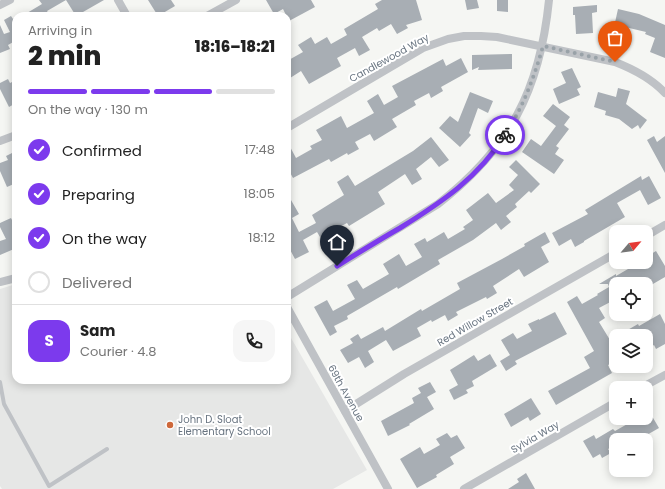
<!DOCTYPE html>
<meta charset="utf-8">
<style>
body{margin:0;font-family:Poppins,sans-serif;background:#f6f6f6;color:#222;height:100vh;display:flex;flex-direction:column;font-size:15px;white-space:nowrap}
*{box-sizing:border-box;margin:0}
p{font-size:13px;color:#767676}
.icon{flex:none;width:22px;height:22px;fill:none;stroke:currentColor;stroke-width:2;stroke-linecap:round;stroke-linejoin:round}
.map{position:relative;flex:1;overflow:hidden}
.sheet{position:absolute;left:12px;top:12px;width:279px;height:372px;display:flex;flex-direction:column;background:#fff;border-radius:12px;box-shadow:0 2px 10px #0003}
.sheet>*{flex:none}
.needle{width:26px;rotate:61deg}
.controls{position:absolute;left:609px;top:225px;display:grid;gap:8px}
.controls a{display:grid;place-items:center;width:44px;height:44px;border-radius:8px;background:#fff;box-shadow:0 2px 10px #0003;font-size:20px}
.pin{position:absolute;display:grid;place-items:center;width:34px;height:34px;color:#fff;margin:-41px -17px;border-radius:50% 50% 50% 0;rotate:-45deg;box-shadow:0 0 4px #0007}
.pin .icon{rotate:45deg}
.courier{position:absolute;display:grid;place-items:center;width:40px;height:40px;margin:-20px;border:3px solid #7c3aed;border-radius:50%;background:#fff;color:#222;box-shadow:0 1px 5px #0007}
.summary em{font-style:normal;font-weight:800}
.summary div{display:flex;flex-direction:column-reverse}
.summary{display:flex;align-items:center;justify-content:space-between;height:68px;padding:0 16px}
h1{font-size:26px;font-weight:800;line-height:30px}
.bar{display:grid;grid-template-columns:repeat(4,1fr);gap:6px 4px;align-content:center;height:48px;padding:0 16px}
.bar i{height:5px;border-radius:3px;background:#e0e0e0}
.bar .current{background:#7c3aed}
.bar p{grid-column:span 4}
.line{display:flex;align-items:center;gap:10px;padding:0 16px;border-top:1px solid #e0e0e0}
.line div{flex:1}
.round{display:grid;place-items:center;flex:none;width:42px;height:42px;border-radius:12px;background:#f6f6f6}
ol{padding:0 16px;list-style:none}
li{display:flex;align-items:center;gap:12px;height:44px}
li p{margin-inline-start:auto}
li .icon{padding:4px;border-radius:50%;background:#7c3aed;color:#fff;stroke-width:4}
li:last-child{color:#767676}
li i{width:22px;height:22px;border:2px solid #e0e0e0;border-radius:50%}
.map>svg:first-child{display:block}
</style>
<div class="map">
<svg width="665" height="489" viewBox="0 0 665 489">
<rect width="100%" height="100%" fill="#f5f6f3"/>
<polygon fill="#e6e7e6" points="16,284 16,380 287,380 287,331 367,470 333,489 2,489 0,486 0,289"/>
<g fill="#a8aeb4">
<polygon points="39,0 104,0 76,16 66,0 47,11 50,16 22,16 42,4"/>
<polygon points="148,0 171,0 175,6 158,16"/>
<polygon points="266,0 311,0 315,7 289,21 283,9 274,14"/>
<polygon points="382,0 416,0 422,20 406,25 408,28 397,34 391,24 379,31 377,28 362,37 370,50 359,56 355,48 337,58 341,66 309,84 301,71 287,80 287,61 303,52 298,45 311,37 315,44 327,37 331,44 347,35 344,29 378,9 375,4"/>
<polygon points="465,0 477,0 479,8 467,10"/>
<polygon points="497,0 508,0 508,12 497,11"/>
<polygon points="597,5 597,12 592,13 593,33 576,34 575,15 573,15 573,7"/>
<polygon points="618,9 639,14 665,25 665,58 650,52 655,38 645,34 646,32 625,27 622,39 612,36"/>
<polygon points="11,16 13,19 16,17 16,44 15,41 8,45 10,49 0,53 0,25 4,34 10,32 4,20"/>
<polygon points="512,54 512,69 478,70 479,67 472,70 472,55"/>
<polygon points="461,58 468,72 441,87 443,91 431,98 429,93 414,101 416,105 392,119 397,127 374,141 370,134 355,142 359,149 348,155 347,153 331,162 329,159 293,178 287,167 287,141 296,158 312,149 310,146 322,140 316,130 341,116 347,128 374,113 367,101 378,94 384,105 398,97 392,86 443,59 446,66"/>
<polygon points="572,68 581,87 577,89 580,95 559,104 553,89 566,83 561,72"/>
<polygon points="8,79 10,83 16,80 16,103 9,107 0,89 0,83"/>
<polygon points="618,88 630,91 626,104 647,120 640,129 638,125 632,129 619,119 605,115 606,111 594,107 598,92 616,97"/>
<polygon points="470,92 493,101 488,113 478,108 469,133 471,135 460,147 439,128 450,116 458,122"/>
<polygon points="553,104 570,117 564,125 569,129 556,146 559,148 555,154 564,160 554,174 522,152 531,139 541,146 556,126 543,116"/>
<polygon points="654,136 657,142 665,136 665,173 647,140"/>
<polygon points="431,137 449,160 439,167 431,157 416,169 422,179 412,185 405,174 378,192 385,204 349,226 347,223 332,231 334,236 323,242 317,232 303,240 309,252 295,259 287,244 287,193 299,214 292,218 299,232 316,223 312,215 344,195 337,182 348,175 355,186 413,151"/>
<polygon points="16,151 16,183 7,187 0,171 0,163 8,160 6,156"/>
<polygon points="516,160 540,184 531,193 529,191 515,204 517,207 506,216 511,222 501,230 496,223 473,240 438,260 440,264 398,289 397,287 347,316 348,319 334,326 337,332 330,336 314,307 327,300 333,311 355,299 347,285 357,280 363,289 389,274 383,264 399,254 406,266 422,257 414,244 425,238 427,242 444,232 448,239 465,229 463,227 473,220 466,210 488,193 496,203 514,190 509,185 518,175 509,167"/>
<polygon points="641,176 642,180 649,176 661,198 648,205 640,190 617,203 625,217 584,241 584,242 575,247 571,239 559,246 552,233 588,214 585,210"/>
<polygon points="11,218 16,228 16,243 12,245 14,249 0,255 0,241 6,239 0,227 0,223"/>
<polygon points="545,232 550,242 541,247 549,262 524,277 519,269 493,286 497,293 487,299 486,297 456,312 458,315 448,321 445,315 432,322 431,320 417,328 421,336 393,351 386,340 368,351 374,362 365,368 359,357 348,363 340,350 353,343 350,339 358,334 361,339 383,327 385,331 421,309 422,311 460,289 457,283 502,259 525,246 524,244"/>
<polygon points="656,251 665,266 665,277 646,288 646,284 616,284 616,299 599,308 605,318 599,322 610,340 616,337 616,361 608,365 612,373 556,405 548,391 590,368 584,357 594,351 567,302 577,296 582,304 598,295 597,294 609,287 608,284 599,284 616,274 616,276 640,262 646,262 646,257"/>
<polygon points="555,312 567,334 515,361 517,364 506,371 500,361 510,355 501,340 513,333 517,339 532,331 528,324 539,319 539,320"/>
<polygon points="660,314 665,324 665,344 656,349 654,345 646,350 646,336 617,336 638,324 639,326"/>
<polygon points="490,354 497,366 472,381 474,386 466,390 468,393 454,400 449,390 458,385 450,370 474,355 478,361"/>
<polygon points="430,382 436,392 427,397 434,409 409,424 410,425 388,436 381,421 414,403 412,398 421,393 418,388"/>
<polygon points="531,398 541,414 530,421 528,417 511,427 504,414"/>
<polygon points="646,406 659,428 638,440 616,440 616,445 608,449 611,453 602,458 600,454 593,458 583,441 594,435 596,439 613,429 615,431 638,418 646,418"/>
<polygon points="447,433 451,438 457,435 465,448 450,457 454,464 436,475 437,477 417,488 400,459 420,447 424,454 440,445 436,439"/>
<polygon points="526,473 535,489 508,489 519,482 517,479"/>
</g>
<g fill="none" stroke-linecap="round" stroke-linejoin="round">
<polyline stroke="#bfc2c6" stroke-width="4" points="0,382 4,404 49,486 107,449"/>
<g stroke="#bfc2c6" stroke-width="8">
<polyline points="118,0 127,16"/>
<polyline points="0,5 10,0"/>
<polyline points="207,16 236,0"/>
<path d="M287,128L423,48L448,39L464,36H481L497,37L615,62C633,69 651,78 665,93"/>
<polyline points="0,141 16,135"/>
<polyline points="646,236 665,225"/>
<polyline points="0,282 16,278"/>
<path d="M287,297L438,204C510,148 540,90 549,0"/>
<polyline points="287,307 388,489"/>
<polyline points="641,388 665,375"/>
<polyline points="345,411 404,374 616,253"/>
<polyline points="464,489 616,402"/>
</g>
</g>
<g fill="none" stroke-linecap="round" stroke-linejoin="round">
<path stroke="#99a2a8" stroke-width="4" stroke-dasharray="0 7.2" d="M505,135C523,107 534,78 543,46L615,62"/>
<path stroke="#7c3aed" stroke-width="5" d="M337,266C358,253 379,240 400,228C442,202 478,178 505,135"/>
</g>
<circle fill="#ce683a" stroke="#fff" stroke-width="1.5" cx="170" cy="425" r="4"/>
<g text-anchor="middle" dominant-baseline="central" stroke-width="4" stroke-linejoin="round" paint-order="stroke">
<g font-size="10" fill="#687480" stroke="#fff">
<text transform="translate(389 58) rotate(-29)">Candlewood Way</text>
<text transform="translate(475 322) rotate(-30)">Red Willow Street</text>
<text transform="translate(346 393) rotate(61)">69th Avenue</text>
<text transform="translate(535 437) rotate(-30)">Sylvia Way</text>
</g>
<g font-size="10" fill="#687480" stroke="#fff" text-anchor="start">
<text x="178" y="419">John D. Sloat<tspan x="178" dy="12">Elementary School</tspan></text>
</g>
</g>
</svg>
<div class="controls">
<a><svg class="needle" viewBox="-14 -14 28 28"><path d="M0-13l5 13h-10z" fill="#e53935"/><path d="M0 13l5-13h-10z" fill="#767676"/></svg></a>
<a><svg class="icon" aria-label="locate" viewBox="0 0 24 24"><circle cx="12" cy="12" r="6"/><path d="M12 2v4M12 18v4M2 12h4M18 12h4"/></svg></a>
<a><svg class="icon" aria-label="layers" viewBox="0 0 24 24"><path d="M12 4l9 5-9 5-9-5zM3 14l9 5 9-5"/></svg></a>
<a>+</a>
<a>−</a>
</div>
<div class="pin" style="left:615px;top:62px;background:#ea580c"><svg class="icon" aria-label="bag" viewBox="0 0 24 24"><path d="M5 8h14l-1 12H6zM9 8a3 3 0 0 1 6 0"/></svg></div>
<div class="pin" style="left:337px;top:266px;background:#1f2937"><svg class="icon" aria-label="home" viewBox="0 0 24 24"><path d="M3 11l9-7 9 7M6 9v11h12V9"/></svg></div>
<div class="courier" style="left:505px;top:135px"><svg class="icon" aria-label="bike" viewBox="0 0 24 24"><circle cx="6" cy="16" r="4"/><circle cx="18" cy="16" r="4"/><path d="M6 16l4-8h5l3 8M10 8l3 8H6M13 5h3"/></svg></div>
<section class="sheet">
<div class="summary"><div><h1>2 min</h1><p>Arriving in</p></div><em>18:16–18:21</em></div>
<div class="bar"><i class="current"></i><i class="current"></i><i class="current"></i><i></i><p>On the way · 130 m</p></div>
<ol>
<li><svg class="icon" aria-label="check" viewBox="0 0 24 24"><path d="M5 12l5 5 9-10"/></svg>Confirmed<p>17:48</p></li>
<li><svg class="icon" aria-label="check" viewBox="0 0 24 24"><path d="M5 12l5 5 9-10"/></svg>Preparing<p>18:05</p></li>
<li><svg class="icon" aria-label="check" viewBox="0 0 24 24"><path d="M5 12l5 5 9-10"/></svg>On the way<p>18:12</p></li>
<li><i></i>Delivered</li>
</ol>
<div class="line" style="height:72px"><b class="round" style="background:#7c3aed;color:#fff">S</b><div><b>Sam</b><p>Courier · 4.8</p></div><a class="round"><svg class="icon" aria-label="phone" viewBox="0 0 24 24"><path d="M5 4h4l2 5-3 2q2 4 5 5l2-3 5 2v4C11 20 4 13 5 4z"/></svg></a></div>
</section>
</div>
